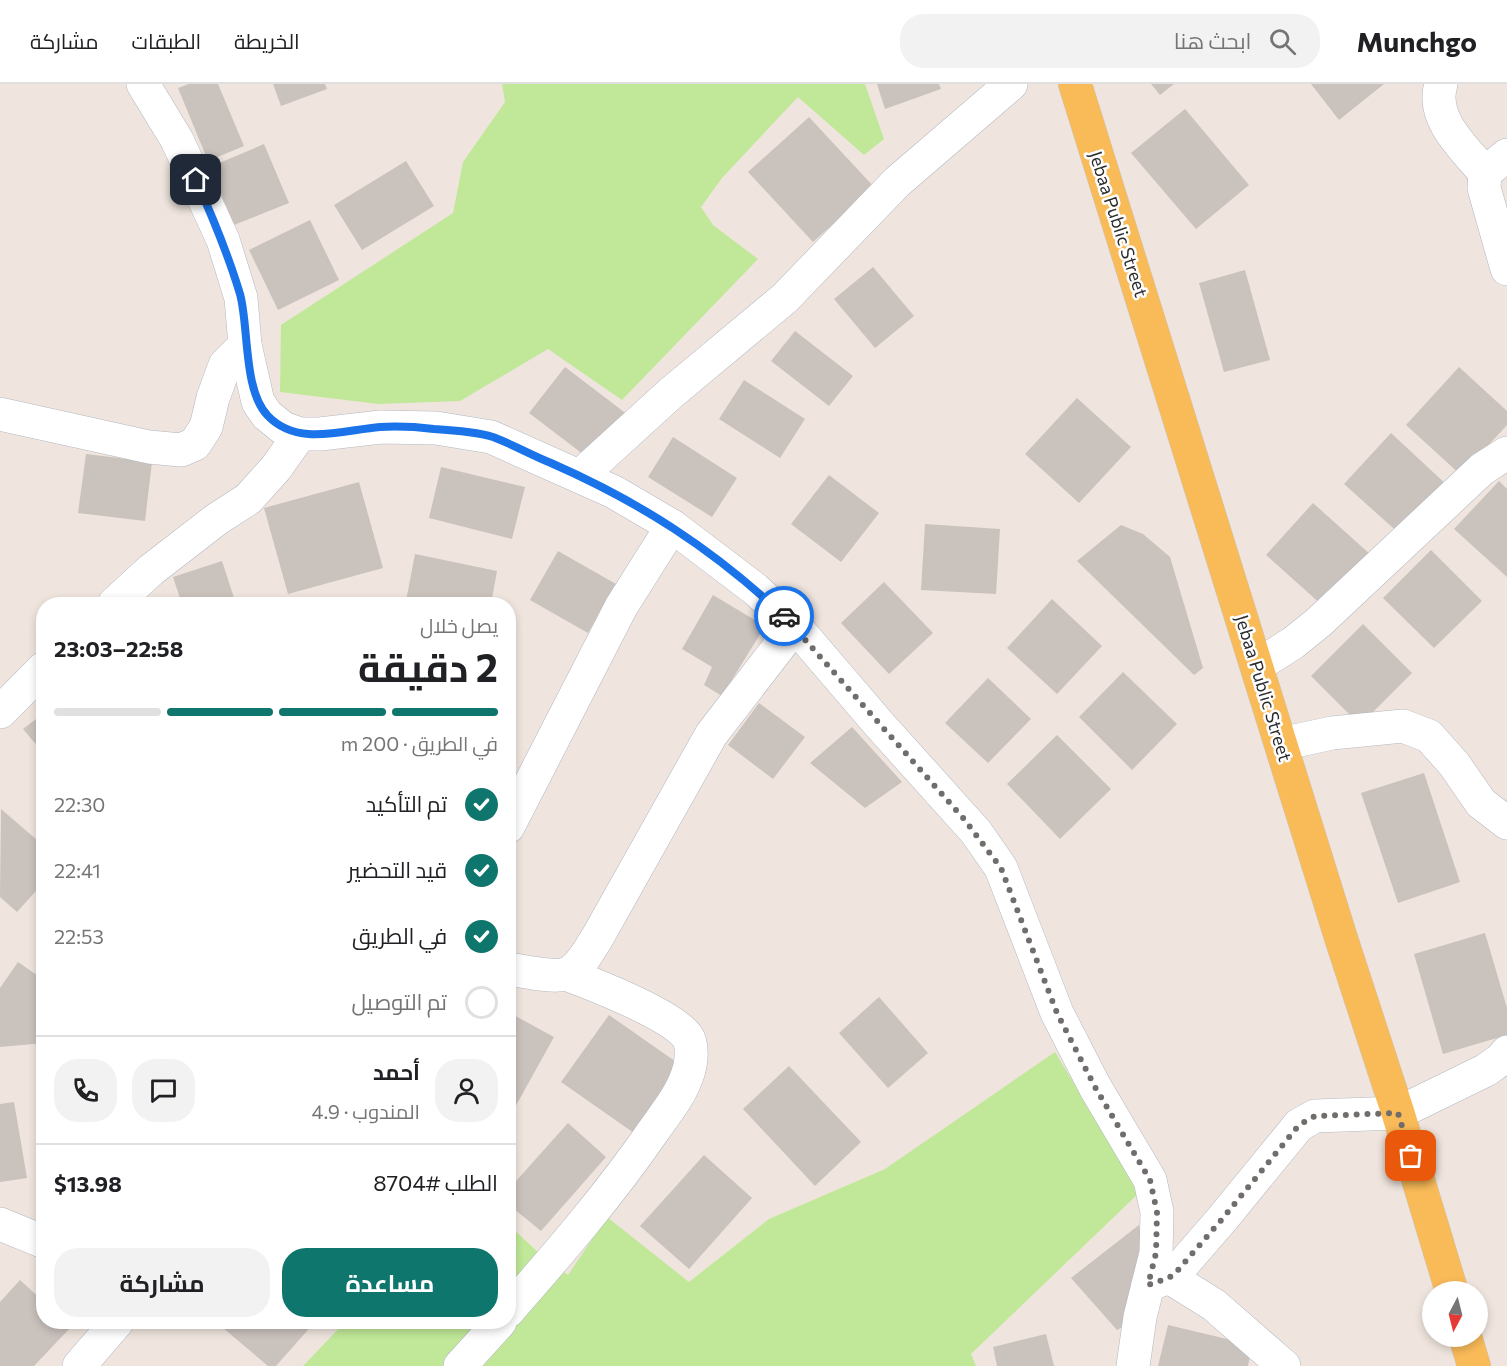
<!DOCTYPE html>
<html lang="ar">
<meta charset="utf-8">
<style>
body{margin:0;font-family:Commissioner,Cairo,sans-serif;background:#f2f2f2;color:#202124;direction:rtl;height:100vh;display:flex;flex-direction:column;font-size:22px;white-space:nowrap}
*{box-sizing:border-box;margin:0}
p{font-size:20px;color:#757577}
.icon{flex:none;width:33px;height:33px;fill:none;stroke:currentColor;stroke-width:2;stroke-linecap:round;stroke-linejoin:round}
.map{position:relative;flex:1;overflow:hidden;direction:ltr}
.sheet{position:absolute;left:36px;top:513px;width:480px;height:732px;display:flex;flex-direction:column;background:#fff;border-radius:24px;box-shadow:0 3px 9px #0003;direction:rtl}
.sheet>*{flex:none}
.needle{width:39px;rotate:187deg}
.fabs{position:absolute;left:1422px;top:1197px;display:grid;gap:12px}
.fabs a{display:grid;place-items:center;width:66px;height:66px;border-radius:50%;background:#fff;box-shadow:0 3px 9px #0003;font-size:30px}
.pin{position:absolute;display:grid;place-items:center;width:51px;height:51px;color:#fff;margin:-26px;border-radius:12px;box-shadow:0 3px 9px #0006}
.courier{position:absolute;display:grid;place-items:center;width:60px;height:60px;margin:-30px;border:4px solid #1a73e8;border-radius:50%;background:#fff;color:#222;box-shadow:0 2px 8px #0007}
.head em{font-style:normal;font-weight:700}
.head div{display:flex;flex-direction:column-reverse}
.head{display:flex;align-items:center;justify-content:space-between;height:102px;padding:0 18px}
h1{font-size:39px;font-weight:700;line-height:45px}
.bar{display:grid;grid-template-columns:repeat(4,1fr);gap:9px 6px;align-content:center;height:72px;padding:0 18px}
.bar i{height:8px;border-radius:4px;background:#e0e0e0}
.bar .current{background:#0f766e}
.bar p{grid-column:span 4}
.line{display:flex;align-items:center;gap:15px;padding:0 18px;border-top:2px solid #e0e0e0}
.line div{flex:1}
.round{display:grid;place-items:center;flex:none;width:63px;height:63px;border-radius:24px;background:#f2f2f2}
ol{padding:0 18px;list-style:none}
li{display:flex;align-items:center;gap:18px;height:66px}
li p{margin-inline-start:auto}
li .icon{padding:6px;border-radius:50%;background:#0f766e;color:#fff;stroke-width:4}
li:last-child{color:#757577}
li i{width:33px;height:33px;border:3px solid #e0e0e0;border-radius:50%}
.button{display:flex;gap:12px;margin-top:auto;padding:12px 18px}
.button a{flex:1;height:69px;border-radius:24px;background:#0f766e;color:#fff;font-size:24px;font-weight:700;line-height:69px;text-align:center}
.button a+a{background:#f2f2f2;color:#202124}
header{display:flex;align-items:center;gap:36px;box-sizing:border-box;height:84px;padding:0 30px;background:#fff;border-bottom:2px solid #e0e0e0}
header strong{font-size:28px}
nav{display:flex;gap:33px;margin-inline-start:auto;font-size:21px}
.search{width:420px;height:54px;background:#f2f2f2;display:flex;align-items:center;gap:15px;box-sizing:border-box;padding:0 21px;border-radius:24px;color:#757577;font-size:22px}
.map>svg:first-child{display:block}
</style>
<header>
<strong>Munchgo</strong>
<div class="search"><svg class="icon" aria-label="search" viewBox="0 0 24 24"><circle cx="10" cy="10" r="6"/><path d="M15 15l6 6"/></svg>ابحث هنا</div>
<nav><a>الخريطة</a><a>الطبقات</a><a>مشاركة</a></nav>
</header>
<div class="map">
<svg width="1507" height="1282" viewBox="0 0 1507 1282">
<rect width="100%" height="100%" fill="#efe5de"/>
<g fill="#c0e898">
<polygon points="502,0 865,0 884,55 864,71 798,13 722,94 701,123 713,141 758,175 622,316 548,265 460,317 378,320 280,308 281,241 453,129 463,78 505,18"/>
<polygon points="1055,968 1140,1108 971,1270 976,1282 303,1282 345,1238 508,1238 509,1141 542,1172 568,1191 607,1133 689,1198 769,1135 885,1085"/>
</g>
<g fill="#cac2bd">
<polygon points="189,0 218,0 244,62 208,77 178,4"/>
<polygon points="273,0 325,0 327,5 281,22"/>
<polygon points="877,0 939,0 941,5 885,25"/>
<polygon points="1151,0 1174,0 1160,11"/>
<polygon points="1311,0 1384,0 1339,36"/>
<polygon points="1185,25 1249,101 1196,145 1131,69"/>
<polygon points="809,33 874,103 813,158 748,88"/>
<polygon points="264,60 289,119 234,141 210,83"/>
<polygon points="406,77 434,122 362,166 334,121"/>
<polygon points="310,136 339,196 278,226 249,166"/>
<polygon points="873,183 914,232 875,264 834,215"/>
<polygon points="1245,186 1270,276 1224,288 1199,199"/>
<polygon points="795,247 853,292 829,322 771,277"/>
<polygon points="565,283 628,331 592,377 529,329"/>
<polygon points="1459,283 1507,327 1507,341 1461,391 1406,341"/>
<polygon points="744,296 805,335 780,374 719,335"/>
<polygon points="1077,314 1131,363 1079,419 1025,370"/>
<polygon points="1391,349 1448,402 1402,452 1344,400"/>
<polygon points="673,353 737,394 712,433 648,393"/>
<polygon points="86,370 152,378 145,437 78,429"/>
<polygon points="441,383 525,403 512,455 429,434"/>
<polygon points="829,391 879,429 841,478 791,440"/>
<polygon points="1499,397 1507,405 1507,493 1454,445"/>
<polygon points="359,398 383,484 288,510 264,424"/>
<polygon points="1313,419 1371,471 1323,522 1266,471"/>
<polygon points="925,440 1000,445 996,510 921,506"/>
<polygon points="1121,441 1143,450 1170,473 1203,584 1194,591 1077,477"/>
<polygon points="1431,466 1482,517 1434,564 1383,514"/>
<polygon points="558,467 616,500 588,549 530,516"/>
<polygon points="415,470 497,487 491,520 424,520 406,517"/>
<polygon points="222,477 236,520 182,520 173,493"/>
<polygon points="884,498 933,549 889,590 841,539"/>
<polygon points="713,511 765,542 722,612 704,601 712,583 682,565"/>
<polygon points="1052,515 1102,562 1057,610 1007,564"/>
<polygon points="1363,540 1412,589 1360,641 1311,592"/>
<polygon points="1123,588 1177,640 1132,686 1079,633"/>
<polygon points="988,594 1031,635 988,679 945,639"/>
<polygon points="759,619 805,653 773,695 728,661"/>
<polygon points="44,629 44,670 23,645"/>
<polygon points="852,643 902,698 865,724 810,679"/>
<polygon points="1057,651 1111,705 1060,755 1007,700"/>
<polygon points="1424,689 1460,798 1398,819 1361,709"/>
<polygon points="1,725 44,762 44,798 17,828 0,813"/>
<polygon points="1485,849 1507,924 1507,951 1443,970 1414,870"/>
<polygon points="18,878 44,896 44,959 0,963 0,904"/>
<polygon points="879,913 928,969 888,1004 839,949"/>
<polygon points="508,928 554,953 514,1025 508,1021"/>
<polygon points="609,931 682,982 634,1049 561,998"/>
<polygon points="789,982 861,1058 815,1102 743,1025"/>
<polygon points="14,1018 27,1094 0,1098 0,1020"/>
<polygon points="568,1039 606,1073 541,1147 508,1120 508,1106"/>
<polygon points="704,1071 752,1114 689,1185 640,1142"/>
<polygon points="1139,1141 1141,1155 1133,1218 1121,1244 1117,1246 1071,1194"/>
<polygon points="20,1196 44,1218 44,1238 64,1238 70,1244 34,1282 0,1282 0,1218"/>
<polygon points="216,1238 312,1238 314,1239 276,1282 268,1282"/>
<polygon points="1168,1241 1252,1261 1248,1282 1158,1282"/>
<polygon points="1046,1250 1054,1282 997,1282 993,1263"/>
</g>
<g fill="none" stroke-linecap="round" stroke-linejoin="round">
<defs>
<g id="minor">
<polyline points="143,0 177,56 223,156 241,214 245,261 258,318 267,331 283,344 300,350 320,350 381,343 436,344 491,353 614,408 672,442 755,505 795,542 878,639 976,748 1001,784 1057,929 1095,1003 1150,1096 1157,1128 1156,1169 1140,1233 1133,1282"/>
<path d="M1441,0C1430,35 1465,65 1485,89"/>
<polyline points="1507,71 1485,89 1484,104 1507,185"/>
<polyline points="0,330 149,363 181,366 195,360 206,343 213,314 225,281 245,261"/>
<polyline points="580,392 671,309 785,214 897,98 1011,0"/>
<polyline points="114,520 151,486 217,435 248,415 276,384 300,350"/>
<polyline points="1257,582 1293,559 1319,538 1482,385 1507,369"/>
<polyline points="0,628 44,584"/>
<polyline points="1281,660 1332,649 1403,642 1429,652 1454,680 1481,719 1507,739"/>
<polyline points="508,743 621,523 672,442"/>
<path d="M508,885C523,887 553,894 566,890C580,885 589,866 597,854L711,651L795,542"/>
<polyline points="0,1140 44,1158"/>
<polyline points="1169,1193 1214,1221 1284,1282"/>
<polyline points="1148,1201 1169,1193 1178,1186 1223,1134 1299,1041 1315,1032 1398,1029 1486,986 1500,976 1507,968"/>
<path d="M508,1227C559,1169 610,1110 654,1046C666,1029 680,1012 687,992C691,982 694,962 687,952C670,930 593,900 566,890"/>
<polyline points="79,1282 117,1238"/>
<polyline points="460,1282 500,1238"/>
</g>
<g id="major">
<polyline points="1075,0 1341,854 1398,1029 1452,1208"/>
<polyline points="1465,1252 1474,1282"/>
</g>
</defs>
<use href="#minor" stroke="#b2b7c1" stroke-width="34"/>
<use href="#major" stroke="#c8c8c8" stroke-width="34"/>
<use href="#minor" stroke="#fff" stroke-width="33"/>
<use href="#major" stroke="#f9ba58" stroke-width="33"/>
</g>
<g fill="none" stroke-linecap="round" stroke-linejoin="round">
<polyline stroke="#706d6a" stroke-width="6" stroke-dasharray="0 10.8" points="784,532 964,735 1001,784 1057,929 1095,1003 1150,1096 1157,1128 1156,1169 1148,1201 1169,1194 1178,1186 1223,1134 1299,1041 1315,1032 1398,1029 1411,1072"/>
<path stroke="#1a73e8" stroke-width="8" d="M196,96C213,134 228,170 240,210C249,242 243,307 268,332C298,363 343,346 380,343C398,342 417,343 434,345C451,346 477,348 493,353C512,360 531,371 551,379C640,418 713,465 784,532"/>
</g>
<g text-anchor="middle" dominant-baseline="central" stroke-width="5" stroke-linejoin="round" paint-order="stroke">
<g font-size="18" fill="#2c2c2c" stroke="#fff">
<text transform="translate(1119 140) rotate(72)">Jebaa Public Street</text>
<text transform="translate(1264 604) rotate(73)">Jebaa Public Street</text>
</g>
</g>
</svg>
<div class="fabs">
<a><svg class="needle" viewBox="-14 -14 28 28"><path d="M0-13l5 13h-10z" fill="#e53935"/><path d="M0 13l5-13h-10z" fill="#757577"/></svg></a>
</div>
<div class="pin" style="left:1411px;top:1072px;background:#ea580c"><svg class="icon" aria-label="bag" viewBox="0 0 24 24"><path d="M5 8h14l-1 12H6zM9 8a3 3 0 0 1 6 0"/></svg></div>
<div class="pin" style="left:196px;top:96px;background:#1f2937"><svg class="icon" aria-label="home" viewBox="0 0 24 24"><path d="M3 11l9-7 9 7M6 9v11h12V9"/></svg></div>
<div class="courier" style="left:784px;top:532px"><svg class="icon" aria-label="car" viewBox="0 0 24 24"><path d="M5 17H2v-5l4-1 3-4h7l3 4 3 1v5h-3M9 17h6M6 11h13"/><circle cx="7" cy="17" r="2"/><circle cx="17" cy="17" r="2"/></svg></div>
<section class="sheet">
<div class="head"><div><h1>2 دقيقة</h1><p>يصل خلال</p></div><em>22:58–23:03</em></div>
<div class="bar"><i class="current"></i><i class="current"></i><i class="current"></i><i></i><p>في الطريق · 200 m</p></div>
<ol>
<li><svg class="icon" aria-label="check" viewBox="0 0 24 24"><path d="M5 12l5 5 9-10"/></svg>تم التأكيد<p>22:30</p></li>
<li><svg class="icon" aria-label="check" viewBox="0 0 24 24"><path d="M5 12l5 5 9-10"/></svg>قيد التحضير<p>22:41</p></li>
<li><svg class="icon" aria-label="check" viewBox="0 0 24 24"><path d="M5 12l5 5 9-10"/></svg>في الطريق<p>22:53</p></li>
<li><i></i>تم التوصيل</li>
</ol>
<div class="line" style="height:108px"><a class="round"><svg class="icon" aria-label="person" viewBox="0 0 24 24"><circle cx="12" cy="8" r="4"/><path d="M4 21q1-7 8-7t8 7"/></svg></a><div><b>أحمد</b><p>المندوب · 4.9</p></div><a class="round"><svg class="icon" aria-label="chat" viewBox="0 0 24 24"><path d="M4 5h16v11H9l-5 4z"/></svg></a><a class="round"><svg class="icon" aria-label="phone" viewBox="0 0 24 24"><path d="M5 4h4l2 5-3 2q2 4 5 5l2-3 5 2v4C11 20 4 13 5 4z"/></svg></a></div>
<div class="line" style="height:78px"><div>الطلب #8704</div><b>$13.98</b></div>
<div class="button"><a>مساعدة</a><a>مشاركة</a></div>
</section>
</div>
